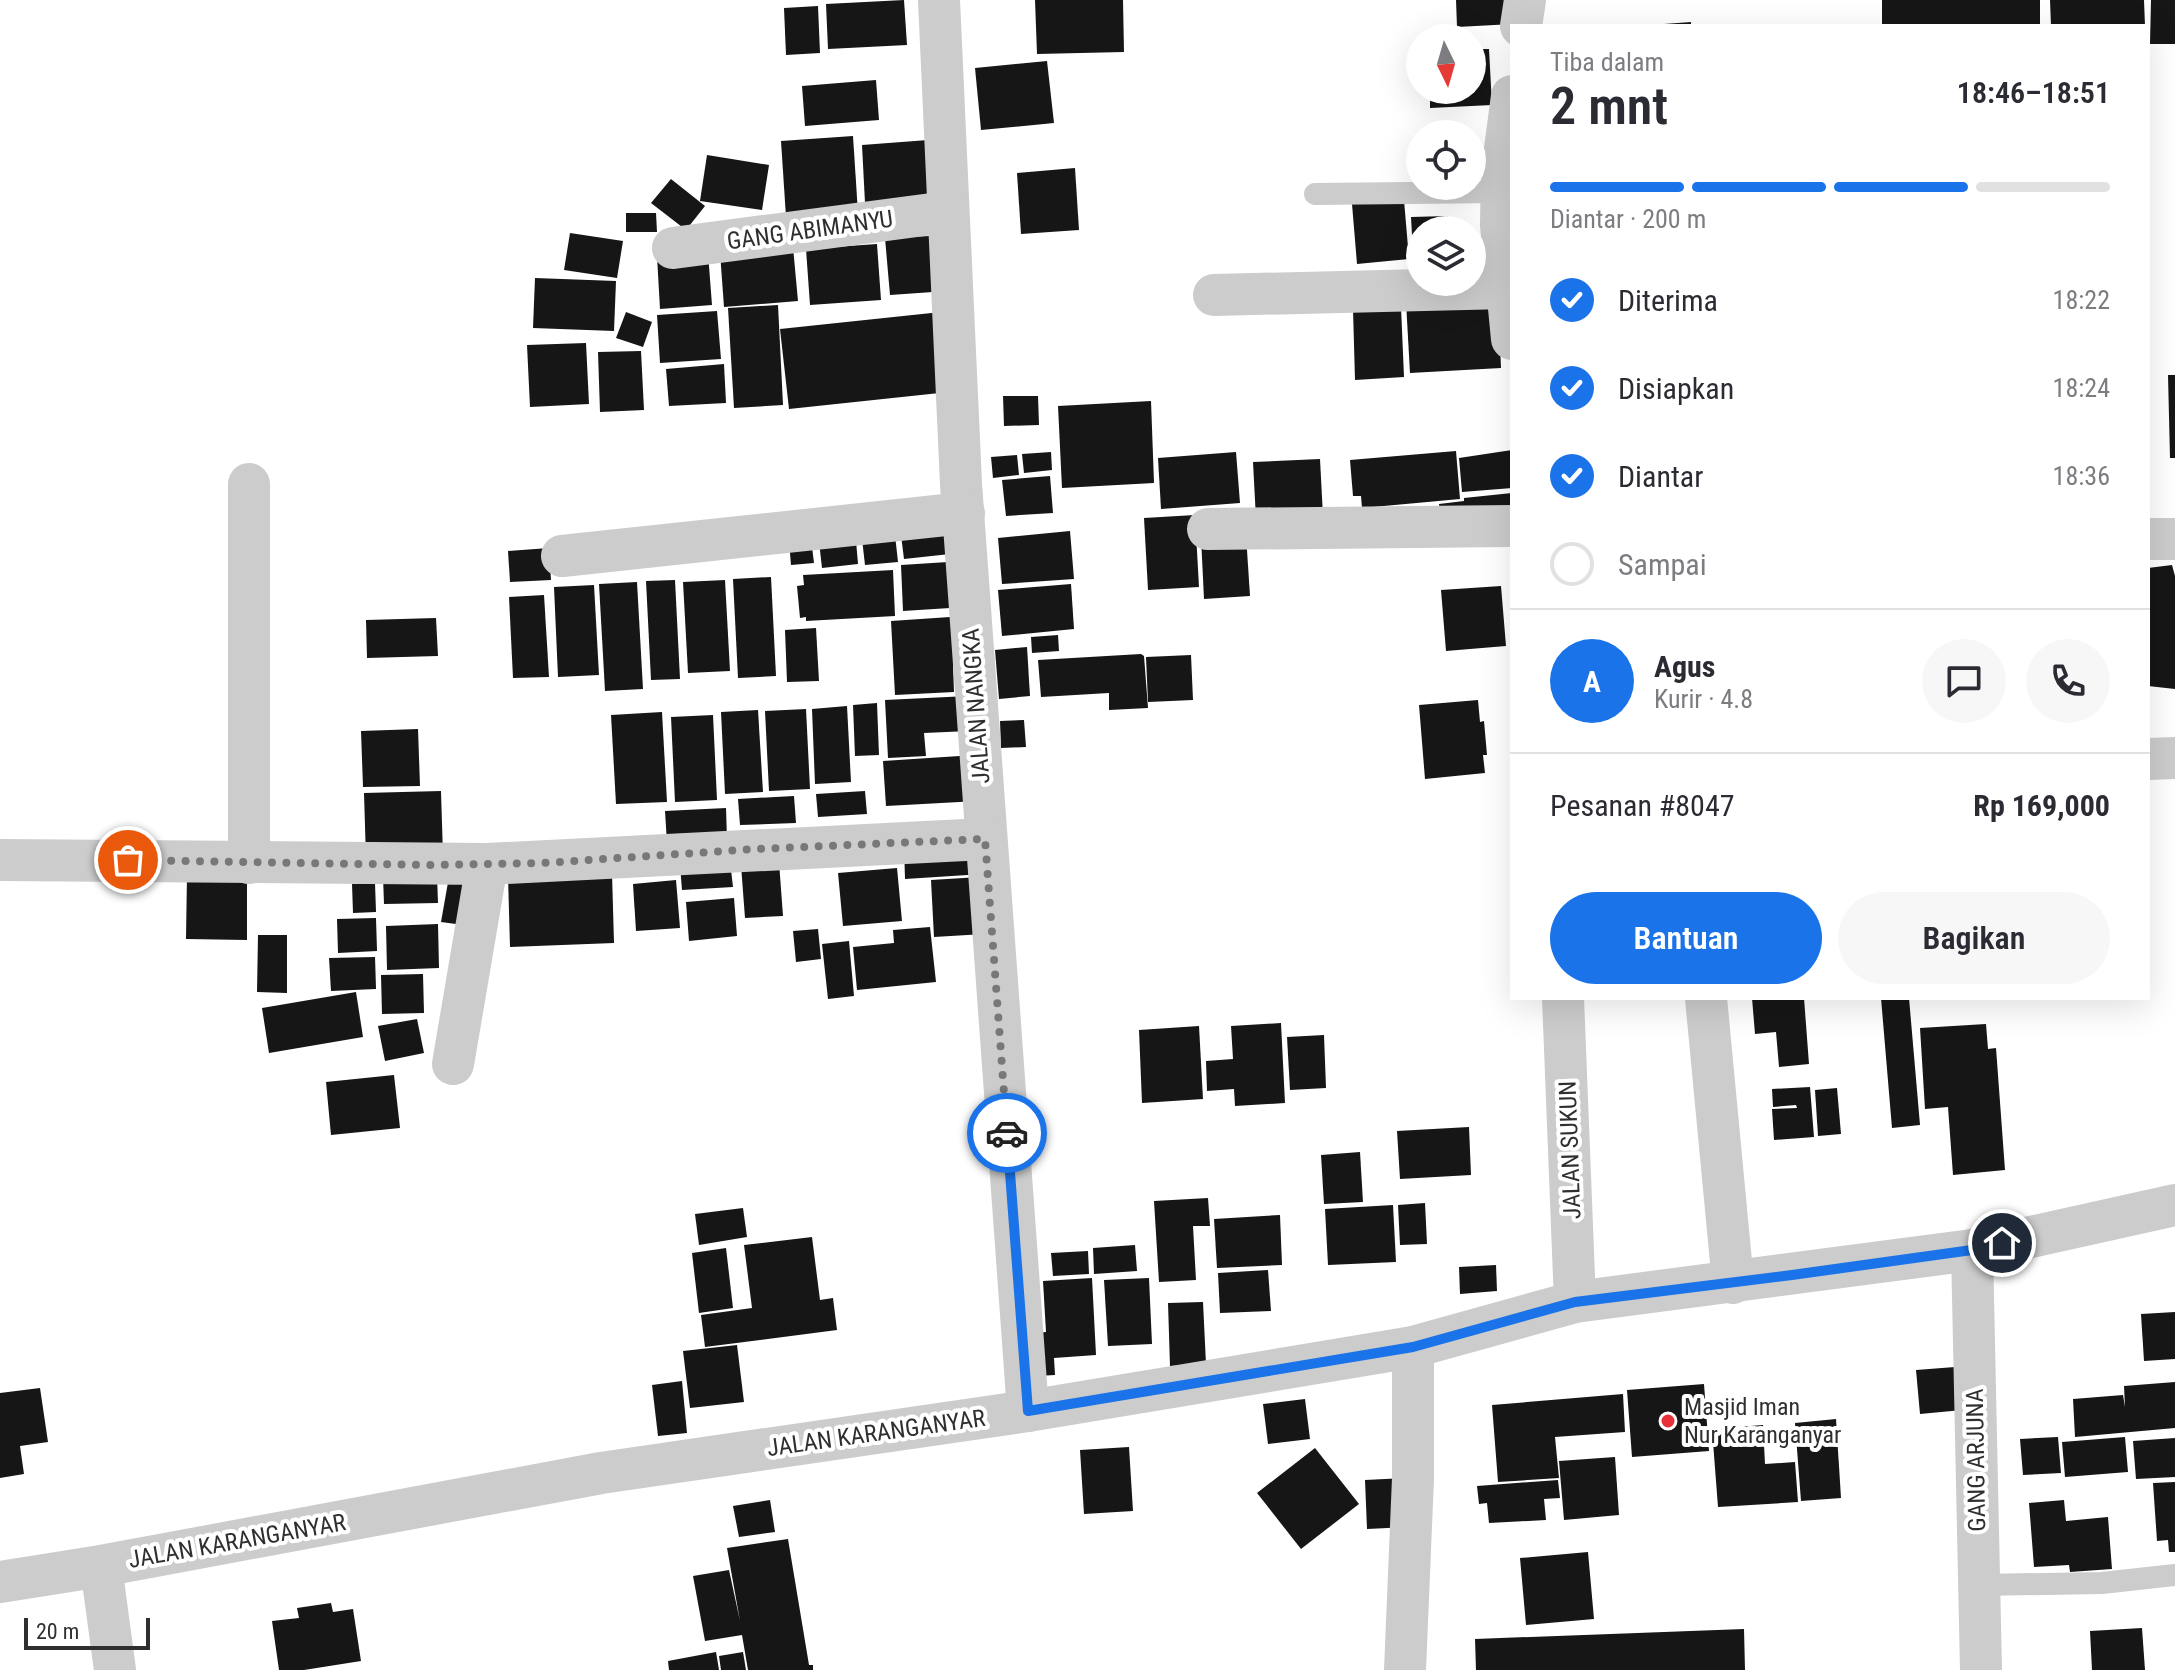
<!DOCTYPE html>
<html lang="id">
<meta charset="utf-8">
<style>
body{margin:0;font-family:"Roboto Condensed",sans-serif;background:#f7f7f7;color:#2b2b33;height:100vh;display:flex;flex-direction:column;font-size:30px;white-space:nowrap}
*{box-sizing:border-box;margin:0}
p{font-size:26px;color:#7c7c81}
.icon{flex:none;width:44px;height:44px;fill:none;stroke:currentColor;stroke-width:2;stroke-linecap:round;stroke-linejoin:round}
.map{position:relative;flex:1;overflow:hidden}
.drawer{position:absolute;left:1510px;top:24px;width:640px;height:976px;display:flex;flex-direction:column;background:#fff;border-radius:0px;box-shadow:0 8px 32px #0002}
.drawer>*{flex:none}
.needle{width:52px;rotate:175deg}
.buttons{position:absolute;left:1406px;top:24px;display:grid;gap:16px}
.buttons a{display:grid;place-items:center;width:80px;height:80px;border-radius:50%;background:#fff;box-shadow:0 8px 32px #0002;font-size:40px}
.scale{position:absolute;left:24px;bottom:20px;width:126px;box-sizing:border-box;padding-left:8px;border:4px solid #2f2f2f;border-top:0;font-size:22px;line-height:28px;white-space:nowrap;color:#2f2f2f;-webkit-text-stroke:6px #fff;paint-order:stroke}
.pin{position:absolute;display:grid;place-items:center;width:68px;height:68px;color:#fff;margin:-34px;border:4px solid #fff;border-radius:50%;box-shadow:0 2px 8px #0007}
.courier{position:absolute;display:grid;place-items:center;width:80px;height:80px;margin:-40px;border:6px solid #1a73e8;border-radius:50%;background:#fff;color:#222;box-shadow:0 2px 10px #0007}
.overview em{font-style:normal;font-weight:600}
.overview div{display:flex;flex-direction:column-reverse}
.overview{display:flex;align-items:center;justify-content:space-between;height:136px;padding:0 40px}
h1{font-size:52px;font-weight:600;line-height:60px}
.bar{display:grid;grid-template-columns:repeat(4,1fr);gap:12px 8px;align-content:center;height:96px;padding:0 40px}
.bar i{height:10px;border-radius:6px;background:#e1e1e2}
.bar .selected{background:#1a73e8}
.bar p{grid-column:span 4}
.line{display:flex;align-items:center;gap:20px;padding:0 40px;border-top:2px solid #e1e1e2}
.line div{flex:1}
.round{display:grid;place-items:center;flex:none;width:84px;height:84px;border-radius:42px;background:#f7f7f7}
ol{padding:0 40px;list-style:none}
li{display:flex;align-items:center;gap:24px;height:88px}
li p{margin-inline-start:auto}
li .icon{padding:8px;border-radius:50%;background:#1a73e8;color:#fff;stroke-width:4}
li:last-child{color:#7c7c81}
li i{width:44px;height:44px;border:4px solid #e1e1e2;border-radius:50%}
.primary-button{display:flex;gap:16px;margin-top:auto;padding:16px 40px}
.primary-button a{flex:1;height:92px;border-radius:48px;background:#1a73e8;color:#fff;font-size:32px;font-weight:600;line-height:92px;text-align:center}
.primary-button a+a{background:#f7f7f7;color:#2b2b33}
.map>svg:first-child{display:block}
</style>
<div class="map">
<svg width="2175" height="1670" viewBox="0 0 2175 1670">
<rect width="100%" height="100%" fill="#fff"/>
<g fill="#161616">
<polygon points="904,0 907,45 828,49 826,4"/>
<polygon points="1035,0 1123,0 1124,52 1037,54"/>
<polygon points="1456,0 1512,0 1513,24 1457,27"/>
<rect x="1882" y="0" width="158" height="26"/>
<polygon points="2050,0 2144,0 2145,26 2051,26"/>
<polygon points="2151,0 2175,0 2175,44 2150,44"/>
<polygon points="818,6 820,53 786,55 784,8"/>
<polygon points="1691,22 1691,26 1664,26 1664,24"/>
<polygon points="1472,49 1489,49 1492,105 1430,108 1430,90 1472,90"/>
<polygon points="1047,61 1054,123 981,130 975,68"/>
<polygon points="876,80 879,120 805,126 802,86"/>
<polygon points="853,136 858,213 786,217 781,141"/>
<polygon points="928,140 932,198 865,203 862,145"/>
<polygon points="707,155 769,165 762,210 700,201"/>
<polygon points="1075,168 1079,230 1021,234 1017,173"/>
<polygon points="671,179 705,206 686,230 651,203"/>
<polygon points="1404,200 1409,259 1357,264 1352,204"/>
<polygon points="626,213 656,213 657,232 626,232"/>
<polygon points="1448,216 1449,230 1420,230 1420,272 1414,272 1411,217"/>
<polygon points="570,233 623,241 617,278 564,270"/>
<polygon points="930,236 933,292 890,295 885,238"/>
<polygon points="877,244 881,300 810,305 806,249"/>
<polygon points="793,247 798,301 724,307 720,252"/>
<polygon points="708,253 712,305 660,309 657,256"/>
<polygon points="535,278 616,281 614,331 533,328"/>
<polygon points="1498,297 1501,368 1410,373 1406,302"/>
<polygon points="778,305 783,405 734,408 728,308"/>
<polygon points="1401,307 1404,377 1355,380 1353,309"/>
<polygon points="717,311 721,359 660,363 657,315"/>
<polygon points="626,312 652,322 643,347 616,338"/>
<polygon points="941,312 949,392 789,409 780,329"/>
<polygon points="586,343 589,404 530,407 527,345"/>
<polygon points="641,351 644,410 600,412 598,352"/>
<polygon points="724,364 726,403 669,406 666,369"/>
<polygon points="2168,375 2175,375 2175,458 2170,458"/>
<polygon points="1003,396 1038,396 1039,425 1004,426"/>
<polygon points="1151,401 1154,483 1062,488 1058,406"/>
<polygon points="1512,450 1512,488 1462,492 1459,458"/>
<polygon points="1456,451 1460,499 1362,508 1361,496 1353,496 1350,460"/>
<polygon points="1051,452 1052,470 1024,473 1022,454"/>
<polygon points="1236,452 1240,503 1161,509 1158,458"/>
<polygon points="1017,455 1019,475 993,478 991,457"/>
<polygon points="1320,459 1323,516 1256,519 1253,462"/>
<polygon points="1050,476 1053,513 1006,516 1002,480"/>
<polygon points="1512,493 1512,519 1441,525 1439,504 1464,501 1464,498"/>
<polygon points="1195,515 1199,587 1148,590 1144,518"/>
<polygon points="948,522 950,554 904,559 900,527"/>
<polygon points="894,526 898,562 865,565 861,530"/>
<polygon points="855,529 858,564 822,568 818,533"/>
<polygon points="1070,531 1074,579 1002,584 998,538"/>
<polygon points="1246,535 1250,596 1204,599 1201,537"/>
<polygon points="811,539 814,563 791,565 789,541"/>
<polygon points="549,548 551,580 510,582 508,551"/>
<polygon points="948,562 950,608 903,611 901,565"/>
<polygon points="2172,565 2175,576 2175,689 2148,686 2148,568"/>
<polygon points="893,570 895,616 806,621 806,617 800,618 797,586 804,585 803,575"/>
<polygon points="771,577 776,676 738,678 733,579"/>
<polygon points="675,580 680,679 651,680 646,581"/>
<polygon points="725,580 730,671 688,673 683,582"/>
<polygon points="637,582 643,689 605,691 599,584"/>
<polygon points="1071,584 1074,629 1002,636 998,590"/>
<polygon points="594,585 599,675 558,677 554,587"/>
<polygon points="1501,586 1506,646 1446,651 1441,590"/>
<polygon points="544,595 549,677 513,678 509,597"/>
<polygon points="950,617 960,665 953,665 954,692 895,695 891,621"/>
<polygon points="436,618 438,656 367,658 366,620"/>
<polygon points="816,628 819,681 787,682 785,630"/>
<polygon points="1058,635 1059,651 1032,653 1031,637"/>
<polygon points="1027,647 1030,696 999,699 995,650"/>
<polygon points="1141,654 1144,656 1148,708 1109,710 1109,693 1041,697 1038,660"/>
<polygon points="1191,655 1193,700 1148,702 1146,657"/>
<polygon points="968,696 969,731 924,733 926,756 888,758 885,700"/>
<polygon points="1478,700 1480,722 1484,721 1487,755 1483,755 1485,773 1425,779 1419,705"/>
<polygon points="877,703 879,755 855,756 853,705"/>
<polygon points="847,706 851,782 815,784 812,709"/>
<polygon points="806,709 810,789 769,791 765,711"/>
<polygon points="758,710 763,792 725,794 721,712"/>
<polygon points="662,712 667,802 616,804 611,715"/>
<polygon points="713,715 717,800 675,802 671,717"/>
<polygon points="1024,720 1026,747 1001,748 1000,721"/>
<polygon points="418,729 420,786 363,787 361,731"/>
<polygon points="975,755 978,801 886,806 883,761"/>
<polygon points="441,791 443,856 366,859 364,793"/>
<polygon points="865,791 867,814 818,817 816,794"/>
<polygon points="794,796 796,823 740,825 738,799"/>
<polygon points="726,808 727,840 667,843 665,811"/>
<polygon points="981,841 983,874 905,879 904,845"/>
<polygon points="730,861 733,887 682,890 680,865"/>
<polygon points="779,862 783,916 745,918 741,865"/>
<polygon points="897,868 902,921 843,926 838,873"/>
<polygon points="450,871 479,876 471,926 441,922"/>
<polygon points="247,873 247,940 186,939 187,874"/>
<polygon points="612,873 614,943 510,947 508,876"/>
<polygon points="437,875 438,903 384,904 383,876"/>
<polygon points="980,877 984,934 934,937 931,880"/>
<polygon points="676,880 680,928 636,931 633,884"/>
<polygon points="375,883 376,912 353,913 352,884"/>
<polygon points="734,898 737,936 689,941 686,902"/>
<polygon points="376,918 377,951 338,953 337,919"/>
<polygon points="438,924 439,968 387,970 386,926"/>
<polygon points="930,927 936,982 857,990 853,947 894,943 893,930"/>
<polygon points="818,929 821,959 796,962 793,931"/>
<polygon points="258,935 287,935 287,993 257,992"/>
<polygon points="849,941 854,996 828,999 822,944"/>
<polygon points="375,957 376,989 331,991 329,958"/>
<polygon points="423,974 424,1013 382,1014 381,975"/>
<polygon points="356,992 363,1037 269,1053 262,1008"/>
<polygon points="1752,998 1804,998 1809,1064 1779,1067 1776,1032 1755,1034"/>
<polygon points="1881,998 1909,998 1920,1125 1892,1128"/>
<polygon points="417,1019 424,1053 385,1061 378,1026"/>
<polygon points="1281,1023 1285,1103 1235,1106 1234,1089 1207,1091 1206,1061 1233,1059 1231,1026"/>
<polygon points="1986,1024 1988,1049 1996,1048 2005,1170 1953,1175 1948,1107 1925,1109 1920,1028"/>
<polygon points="1199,1026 1203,1099 1142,1103 1139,1030"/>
<polygon points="1324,1035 1326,1088 1290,1090 1287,1037"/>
<polygon points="394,1075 400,1128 331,1135 326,1082"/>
<polygon points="1810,1087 1814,1137 1774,1140 1772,1109 1797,1108 1796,1105 1773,1107 1772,1089"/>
<polygon points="1837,1088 1841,1134 1818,1136 1815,1090"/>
<polygon points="1469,1127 1471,1175 1400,1179 1397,1131"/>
<polygon points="1360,1152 1363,1202 1324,1204 1321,1155"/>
<polygon points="1208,1198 1210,1226 1193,1226 1196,1280 1159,1282 1154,1201"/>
<polygon points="1425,1203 1427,1244 1400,1245 1398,1205"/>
<polygon points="1393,1205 1396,1262 1328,1265 1325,1209"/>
<polygon points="743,1208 747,1237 699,1245 695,1214"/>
<polygon points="1280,1215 1282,1265 1217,1268 1214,1219"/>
<polygon points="812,1237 820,1300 833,1298 837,1330 705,1347 701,1315 752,1308 744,1245"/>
<polygon points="1135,1245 1137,1271 1094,1274 1093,1248"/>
<polygon points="726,1248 733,1308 699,1313 692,1253"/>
<polygon points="1088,1251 1089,1274 1053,1276 1051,1253"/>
<polygon points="1496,1265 1497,1291 1460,1294 1459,1267"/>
<polygon points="1268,1270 1271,1311 1220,1313 1218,1273"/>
<polygon points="1092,1278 1096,1355 1054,1358 1055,1375 1037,1376 1035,1333 1046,1332 1043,1281"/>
<polygon points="1149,1278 1152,1344 1108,1346 1104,1280"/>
<polygon points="1203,1302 1206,1364 1170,1366 1168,1303"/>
<polygon points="2175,1312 2175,1359 2144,1361 2141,1314"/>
<polygon points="737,1345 744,1402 690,1408 683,1351"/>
<polygon points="1968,1366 1973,1409 1920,1414 1916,1370"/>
<polygon points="682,1381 687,1433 658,1436 652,1385"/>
<polygon points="2175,1382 2175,1428 2075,1437 2073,1399 2123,1395 2125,1407 2124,1386"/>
<polygon points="1704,1384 1709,1451 1632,1457 1627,1390"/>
<polygon points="40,1388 48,1442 20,1446 24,1474 0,1478 0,1393"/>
<polygon points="1623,1394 1625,1432 1555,1437 1559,1478 1498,1482 1492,1405"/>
<polygon points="1305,1399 1310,1439 1268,1444 1263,1404"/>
<polygon points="1836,1419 1841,1498 1801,1501 1795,1423"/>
<polygon points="1763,1425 1765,1464 1795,1462 1798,1502 1718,1507 1712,1429"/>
<polygon points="2058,1437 2061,1473 2023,1475 2020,1439"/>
<polygon points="2125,1437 2128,1472 2065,1477 2062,1442"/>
<polygon points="2175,1438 2175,1477 2136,1479 2133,1441"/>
<polygon points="1129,1447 1133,1511 1084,1514 1080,1450"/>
<polygon points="1315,1448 1359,1504 1301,1549 1257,1493"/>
<polygon points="1615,1457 1619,1515 1564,1520 1559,1461"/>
<polygon points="1405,1478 1408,1527 1367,1529 1365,1480"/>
<polygon points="1558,1480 1560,1498 1544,1499 1546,1520 1489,1523 1487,1503 1479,1504 1477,1486"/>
<polygon points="2175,1482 2175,1552 2169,1552 2168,1540 2157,1541 2153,1483"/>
<polygon points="770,1500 775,1532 739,1537 733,1506"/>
<polygon points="2064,1500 2066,1521 2108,1517 2112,1569 2070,1572 2069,1565 2034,1567 2029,1503"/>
<polygon points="788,1539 809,1665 813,1665 813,1670 748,1670 742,1635 705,1641 693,1576 729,1570 740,1621 727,1548"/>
<polygon points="1588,1552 1594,1619 1526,1625 1520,1558"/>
<polygon points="331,1603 333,1612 353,1609 361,1661 304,1670 279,1670 272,1621 299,1618 297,1608"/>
<polygon points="2142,1628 2145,1670 2092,1670 2090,1631"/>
<polygon points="1744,1629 1745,1670 1476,1670 1475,1639"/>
<polygon points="716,1652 719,1670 669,1670 668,1661"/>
<polygon points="743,1652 746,1670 721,1670 719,1656"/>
</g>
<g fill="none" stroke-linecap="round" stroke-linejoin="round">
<g stroke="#ccc" stroke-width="22">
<polyline points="1315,194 1502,192"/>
<polyline points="1979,1585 2102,1583 2175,1575"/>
</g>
<g stroke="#ccc" stroke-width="42">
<polyline points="939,0 961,484 1028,1411"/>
<polyline points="1521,26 1525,0"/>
<polyline points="1512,96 1502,172 1501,225 1512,339"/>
<polyline points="673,248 947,212"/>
<polyline points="1214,295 1507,288"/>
<polyline points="1208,529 1512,526"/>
<polyline points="2148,539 2175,539"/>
<polyline points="562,556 964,513"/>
<polyline points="2148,759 2175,758"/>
<polyline points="0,860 487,864 985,839"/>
<polyline points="249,863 249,484"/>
<polyline points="1563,998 1575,1302"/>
<polyline points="1706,998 1733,1283"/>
<polyline points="453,1064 487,864"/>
<polyline points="1972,1250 1981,1670"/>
<polyline points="101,1566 115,1670"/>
<polyline points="0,1582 101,1566 601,1473 1028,1411 1413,1347 1575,1302 1972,1250 2175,1205"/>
<polyline points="1405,1670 1413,1478 1413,1347"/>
</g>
</g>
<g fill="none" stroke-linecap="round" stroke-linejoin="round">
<polyline stroke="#787878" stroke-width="8" stroke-dasharray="0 14.4" points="128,860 425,865 543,863 756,849 985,839 1007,1133"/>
<polyline stroke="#1a73e8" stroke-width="10" points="1007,1133 1028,1411 1413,1347 1575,1302 1792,1275 1972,1250 2002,1243"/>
</g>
<circle fill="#e73037" stroke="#fff" stroke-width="3" cx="1668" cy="1421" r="8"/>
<g text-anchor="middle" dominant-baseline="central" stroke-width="8" stroke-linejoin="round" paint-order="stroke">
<g font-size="24" fill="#2f2f2f" stroke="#fff">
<text transform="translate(810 230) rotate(-8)">GANG ABIMANYU</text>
<text transform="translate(976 706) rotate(-94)">JALAN NANGKA</text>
<text transform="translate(1570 1150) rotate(-92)">JALAN SUKUN</text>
<text transform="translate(876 1433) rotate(-8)">JALAN KARANGANYAR</text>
<text transform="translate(1976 1460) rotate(-91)">GANG ARJUNA</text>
<text transform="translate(237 1541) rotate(-10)">JALAN KARANGANYAR</text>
</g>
<g font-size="24" fill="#2f2f2f" stroke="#fff" text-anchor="start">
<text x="1684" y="1407">Masjid Iman<tspan x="1684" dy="28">Nur Karanganyar</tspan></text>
</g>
</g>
</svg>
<div class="buttons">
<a><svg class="needle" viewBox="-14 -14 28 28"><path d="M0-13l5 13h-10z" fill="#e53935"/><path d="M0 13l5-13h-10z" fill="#7c7c81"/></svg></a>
<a><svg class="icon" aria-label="locate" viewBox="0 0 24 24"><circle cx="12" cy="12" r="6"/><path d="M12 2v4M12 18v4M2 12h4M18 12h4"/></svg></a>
<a><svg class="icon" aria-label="layers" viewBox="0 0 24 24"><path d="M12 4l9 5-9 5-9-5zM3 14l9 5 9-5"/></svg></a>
</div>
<div class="scale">20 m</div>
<div class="pin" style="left:128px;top:860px;background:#ea580c"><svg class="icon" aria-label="bag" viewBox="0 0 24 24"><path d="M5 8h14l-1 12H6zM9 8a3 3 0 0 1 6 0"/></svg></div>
<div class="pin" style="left:2002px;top:1243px;background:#1f2937"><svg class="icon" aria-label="home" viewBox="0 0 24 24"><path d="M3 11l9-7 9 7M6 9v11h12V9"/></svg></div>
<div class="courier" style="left:1007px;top:1133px"><svg class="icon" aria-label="car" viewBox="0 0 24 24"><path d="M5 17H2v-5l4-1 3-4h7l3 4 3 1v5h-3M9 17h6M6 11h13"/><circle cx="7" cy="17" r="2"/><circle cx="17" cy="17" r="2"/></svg></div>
<section class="drawer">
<div class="overview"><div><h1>2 mnt</h1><p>Tiba dalam</p></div><em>18:46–18:51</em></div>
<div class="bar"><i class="selected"></i><i class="selected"></i><i class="selected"></i><i></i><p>Diantar · 200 m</p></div>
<ol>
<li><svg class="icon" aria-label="check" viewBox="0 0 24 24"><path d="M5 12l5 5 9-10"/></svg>Diterima<p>18:22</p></li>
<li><svg class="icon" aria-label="check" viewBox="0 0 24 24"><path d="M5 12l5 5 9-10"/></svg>Disiapkan<p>18:24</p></li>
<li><svg class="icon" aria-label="check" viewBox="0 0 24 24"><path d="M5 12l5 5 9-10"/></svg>Diantar<p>18:36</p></li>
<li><i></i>Sampai</li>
</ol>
<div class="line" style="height:144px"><b class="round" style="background:#1a73e8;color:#fff">A</b><div><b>Agus</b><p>Kurir · 4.8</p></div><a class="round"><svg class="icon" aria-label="chat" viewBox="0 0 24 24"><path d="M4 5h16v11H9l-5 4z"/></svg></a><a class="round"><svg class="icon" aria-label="phone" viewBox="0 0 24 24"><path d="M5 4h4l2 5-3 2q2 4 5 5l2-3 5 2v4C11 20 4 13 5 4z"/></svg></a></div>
<div class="line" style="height:104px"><div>Pesanan #8047</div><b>Rp 169,000</b></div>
<div class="primary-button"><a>Bantuan</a><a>Bagikan</a></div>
</section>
</div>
